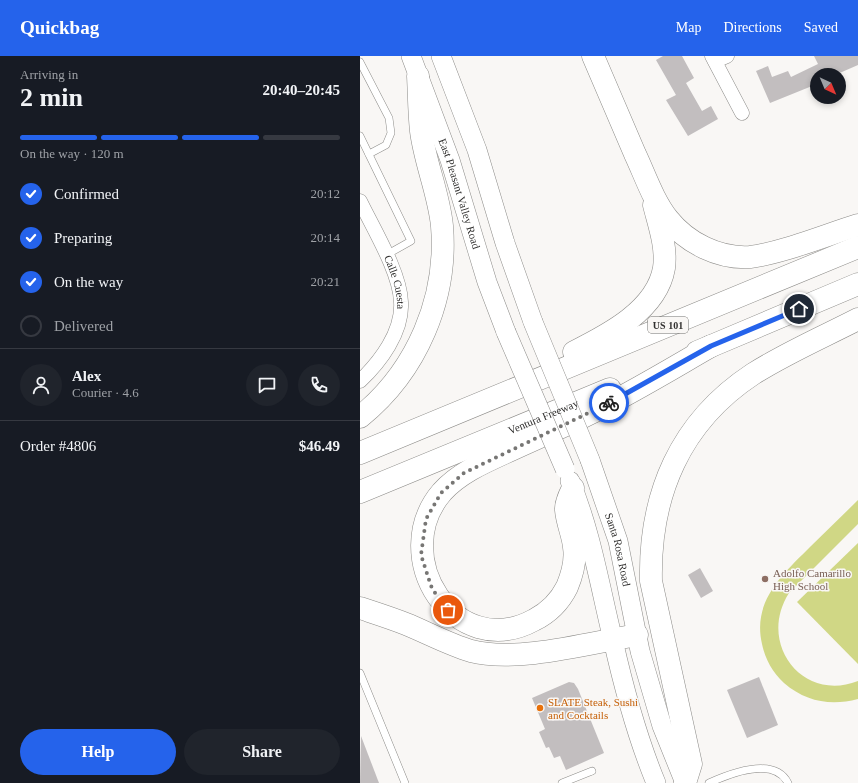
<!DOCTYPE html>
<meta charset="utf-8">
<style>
body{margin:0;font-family:Georgia,serif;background:#20242c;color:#f1f3f6;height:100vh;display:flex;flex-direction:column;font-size:15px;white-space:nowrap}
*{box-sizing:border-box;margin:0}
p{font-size:13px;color:#9ea1a6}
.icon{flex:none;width:22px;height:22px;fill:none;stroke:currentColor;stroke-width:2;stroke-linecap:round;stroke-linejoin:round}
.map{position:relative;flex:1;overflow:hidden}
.drawer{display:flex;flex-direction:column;background:#171b24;width:360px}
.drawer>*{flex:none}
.needle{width:26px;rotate:136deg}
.fabs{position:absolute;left:450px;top:12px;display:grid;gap:8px}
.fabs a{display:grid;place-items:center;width:36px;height:36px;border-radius:50%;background:#171b24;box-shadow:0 2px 6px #0003;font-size:20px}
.pin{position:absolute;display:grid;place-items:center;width:34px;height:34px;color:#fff;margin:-17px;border:2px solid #fff;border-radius:50%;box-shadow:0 1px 4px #0007}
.courier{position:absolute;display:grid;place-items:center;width:40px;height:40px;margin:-20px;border:3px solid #2563eb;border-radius:50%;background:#fff;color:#222;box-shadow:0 1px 5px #0007}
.overview em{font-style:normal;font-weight:800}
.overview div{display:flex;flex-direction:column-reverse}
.overview{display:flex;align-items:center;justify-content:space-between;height:68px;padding:0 20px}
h1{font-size:26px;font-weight:800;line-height:30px}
.bar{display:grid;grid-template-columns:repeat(4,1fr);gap:6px 4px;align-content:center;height:48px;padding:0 20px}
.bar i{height:5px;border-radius:3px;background:#363941}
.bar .selected{background:#2563eb}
.bar p{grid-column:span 4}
.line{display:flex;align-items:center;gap:10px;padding:0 20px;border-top:1px solid #363941}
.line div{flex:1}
.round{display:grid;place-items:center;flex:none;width:42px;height:42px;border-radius:21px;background:#20242c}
ol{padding:0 20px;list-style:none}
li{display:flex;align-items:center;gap:12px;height:44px}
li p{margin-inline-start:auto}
li .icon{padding:4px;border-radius:50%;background:#2563eb;color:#fff;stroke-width:4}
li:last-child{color:#9ea1a6}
li i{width:22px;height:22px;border:2px solid #363941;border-radius:50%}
.cta{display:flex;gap:8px;margin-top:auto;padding:8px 20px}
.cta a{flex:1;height:46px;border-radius:24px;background:#2563eb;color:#fff;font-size:16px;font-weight:800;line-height:46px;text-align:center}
.cta a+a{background:#20242c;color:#f1f3f6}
header{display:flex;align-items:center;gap:24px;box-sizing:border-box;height:56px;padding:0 20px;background:#2563eb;color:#fff}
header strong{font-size:19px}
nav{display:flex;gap:22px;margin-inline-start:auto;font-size:14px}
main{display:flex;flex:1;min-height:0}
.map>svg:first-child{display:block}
</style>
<header>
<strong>Quickbag</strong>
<nav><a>Map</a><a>Directions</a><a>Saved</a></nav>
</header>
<main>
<section class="drawer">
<div class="overview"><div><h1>2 min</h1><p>Arriving in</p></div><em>20:40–20:45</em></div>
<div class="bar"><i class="selected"></i><i class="selected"></i><i class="selected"></i><i></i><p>On the way · 120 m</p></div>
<ol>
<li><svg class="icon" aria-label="check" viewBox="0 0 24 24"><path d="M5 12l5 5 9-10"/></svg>Confirmed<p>20:12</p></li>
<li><svg class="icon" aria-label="check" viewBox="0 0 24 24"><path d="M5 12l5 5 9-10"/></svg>Preparing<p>20:14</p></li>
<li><svg class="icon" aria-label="check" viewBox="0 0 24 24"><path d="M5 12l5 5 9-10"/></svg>On the way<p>20:21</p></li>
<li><i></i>Delivered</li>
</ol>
<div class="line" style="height:72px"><a class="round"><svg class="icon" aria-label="person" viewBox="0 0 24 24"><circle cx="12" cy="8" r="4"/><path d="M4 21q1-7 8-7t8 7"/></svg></a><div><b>Alex</b><p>Courier · 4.6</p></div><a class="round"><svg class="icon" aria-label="chat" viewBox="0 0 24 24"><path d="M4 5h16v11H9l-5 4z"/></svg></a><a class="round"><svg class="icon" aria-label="phone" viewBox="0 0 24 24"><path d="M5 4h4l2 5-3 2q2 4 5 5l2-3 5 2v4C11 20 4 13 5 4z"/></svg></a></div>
<div class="line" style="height:52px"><div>Order #4806</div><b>$46.49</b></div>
<div class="cta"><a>Help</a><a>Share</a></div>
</section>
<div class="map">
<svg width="498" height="727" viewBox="0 0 498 727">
<rect width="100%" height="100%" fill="#f9f7f5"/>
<g fill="#d0d785">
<path d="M498,444V468L429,537C397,587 442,647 498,625V643C471,650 446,646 424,627C413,617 405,603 402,588C392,545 423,518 450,491C466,475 482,460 498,444Z"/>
<polygon points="498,487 498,608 437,546"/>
</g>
<g fill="#c2bebf">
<polygon points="303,0 322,0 334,22 326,27 342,55 351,50 358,63 328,80 306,44 316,39 296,4"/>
<polygon points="454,0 498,0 498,9 475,19 457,19 457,28 410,47 396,15 408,10 412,21 428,15 431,21 458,8"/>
<polygon points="340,512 353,535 341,542 328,519"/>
<polygon points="399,621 418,669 387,682 367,634"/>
<polygon points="209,626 214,627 218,633 244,697 206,714 200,700 194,702 189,691 186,692 179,676 185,673 172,642"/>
<polygon points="1,680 19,727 0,727"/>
</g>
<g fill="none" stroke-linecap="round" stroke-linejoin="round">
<defs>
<g id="service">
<polyline points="0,6 29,62 31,77 26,89 9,98"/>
<polyline points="0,80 51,185 26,199"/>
<polyline points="0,617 45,727"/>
<polyline points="202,727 232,715"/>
<path d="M349,727C369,718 414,700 428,727"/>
</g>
<g id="minor">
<polyline points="352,0 382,57"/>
<polyline points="355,5 367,0"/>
<path id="s1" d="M0,145C13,172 40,216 41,246C43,276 20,306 0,325"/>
</g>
<g id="secondary">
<path id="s2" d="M51,0L90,104L127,226L146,276"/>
<polyline points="81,0 117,94 145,187 173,266"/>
<path id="s3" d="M230,404L258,485L280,595L302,670L325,727"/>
<path d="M210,425C231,475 240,531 253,584C264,633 277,681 296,727"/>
</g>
<g id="motorway">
<path d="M233,0C247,33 261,65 275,98C285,119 293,144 308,163C327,187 359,203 390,201C422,197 466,179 498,169"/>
<path d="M214,296C248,279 297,254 304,212C307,191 299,169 294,149"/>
<polyline points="337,296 498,228"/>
<path d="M0,361C57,315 88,242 82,170C79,138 65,107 61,75C59,57 59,38 58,20"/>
<polyline points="0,397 498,191"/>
<path d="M213,432C210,438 205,448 206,454C207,467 213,479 214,491C216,504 212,519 207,531C200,545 188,557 174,564C95,607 27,500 82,436C100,416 127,405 151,394C177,382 203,371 229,358C270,338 311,313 351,290"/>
<path id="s4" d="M0,436L250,333"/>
<path d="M0,552C15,557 31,562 46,568C68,577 88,588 111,595C157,607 229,587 277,579"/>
<path d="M325,727L331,708L291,525C289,439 320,366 393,318C426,297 463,281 498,263"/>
</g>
</defs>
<use href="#service" stroke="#8d8c89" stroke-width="8"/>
<use href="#minor" stroke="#8d8c89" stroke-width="15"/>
<use href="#secondary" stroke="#8d8c89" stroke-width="20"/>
<use href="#motorway" stroke="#8d8c89" stroke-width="23"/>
<use href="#service" stroke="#fff" stroke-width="7"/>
<use href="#minor" stroke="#fff" stroke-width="14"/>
<use href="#secondary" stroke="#fff" stroke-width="19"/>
<use href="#motorway" stroke="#fff" stroke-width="22"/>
<defs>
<g id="secondary-bridge">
<polyline points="173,266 230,404"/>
<polyline points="146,276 205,413"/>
</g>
</defs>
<use href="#secondary-bridge" stroke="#8d8c89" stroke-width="20" stroke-linecap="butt"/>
<use href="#secondary-bridge" stroke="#fff" stroke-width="19"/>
</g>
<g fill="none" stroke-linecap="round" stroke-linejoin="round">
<polyline stroke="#777674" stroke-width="4" stroke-dasharray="0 7.2" points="88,554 78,542 71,530 61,499 66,463 81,437 104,417 249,347"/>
<polyline stroke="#2563eb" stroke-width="5" points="249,347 351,290 439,253"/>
</g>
<circle fill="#8d6e63" stroke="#f9f7f5" stroke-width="1.5" cx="405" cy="523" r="4"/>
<circle fill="#e8710a" stroke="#f9f7f5" stroke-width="1.5" cx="180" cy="652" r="4"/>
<g text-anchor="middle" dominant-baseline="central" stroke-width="3" stroke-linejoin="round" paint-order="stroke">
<rect fill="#f9f7f5" stroke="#6d6c6a" stroke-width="1" x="288" y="261" width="40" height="16" rx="3"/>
<g font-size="10" font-weight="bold" fill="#31302f">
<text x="308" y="269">US 101</text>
</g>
<g font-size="11" fill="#31302f" stroke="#f9f7f5">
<text stroke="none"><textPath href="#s2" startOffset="146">East Pleasant Valley Road</textPath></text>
<text stroke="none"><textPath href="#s1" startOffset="89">Calle Cuesta</textPath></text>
<text stroke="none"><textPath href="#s4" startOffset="198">Ventura Freeway</textPath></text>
<text stroke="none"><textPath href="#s3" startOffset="94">Santa Rosa Road</textPath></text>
</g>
<g font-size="11" fill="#785e54" stroke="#f9f7f5" text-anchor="start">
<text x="413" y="517">Adolfo Camarillo<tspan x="413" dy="13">High School</tspan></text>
</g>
<g font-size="11" fill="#c56008" stroke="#f9f7f5" text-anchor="start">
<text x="188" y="646">SLATE Steak, Sushi<tspan x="188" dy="13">and Cocktails</tspan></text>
</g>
</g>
</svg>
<div class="fabs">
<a><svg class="needle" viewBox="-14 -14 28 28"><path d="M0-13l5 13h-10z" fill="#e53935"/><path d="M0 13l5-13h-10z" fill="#9ea1a6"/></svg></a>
</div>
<div class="pin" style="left:88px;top:554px;background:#ea580c"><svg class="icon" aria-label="bag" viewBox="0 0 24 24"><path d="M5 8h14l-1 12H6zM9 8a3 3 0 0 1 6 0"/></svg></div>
<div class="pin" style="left:439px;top:253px;background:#1f2937"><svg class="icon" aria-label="home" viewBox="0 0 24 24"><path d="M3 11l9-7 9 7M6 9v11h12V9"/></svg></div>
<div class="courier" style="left:249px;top:347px"><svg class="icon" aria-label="bike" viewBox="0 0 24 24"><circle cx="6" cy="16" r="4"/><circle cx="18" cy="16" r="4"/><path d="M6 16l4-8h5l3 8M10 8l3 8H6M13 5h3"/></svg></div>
</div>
</main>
